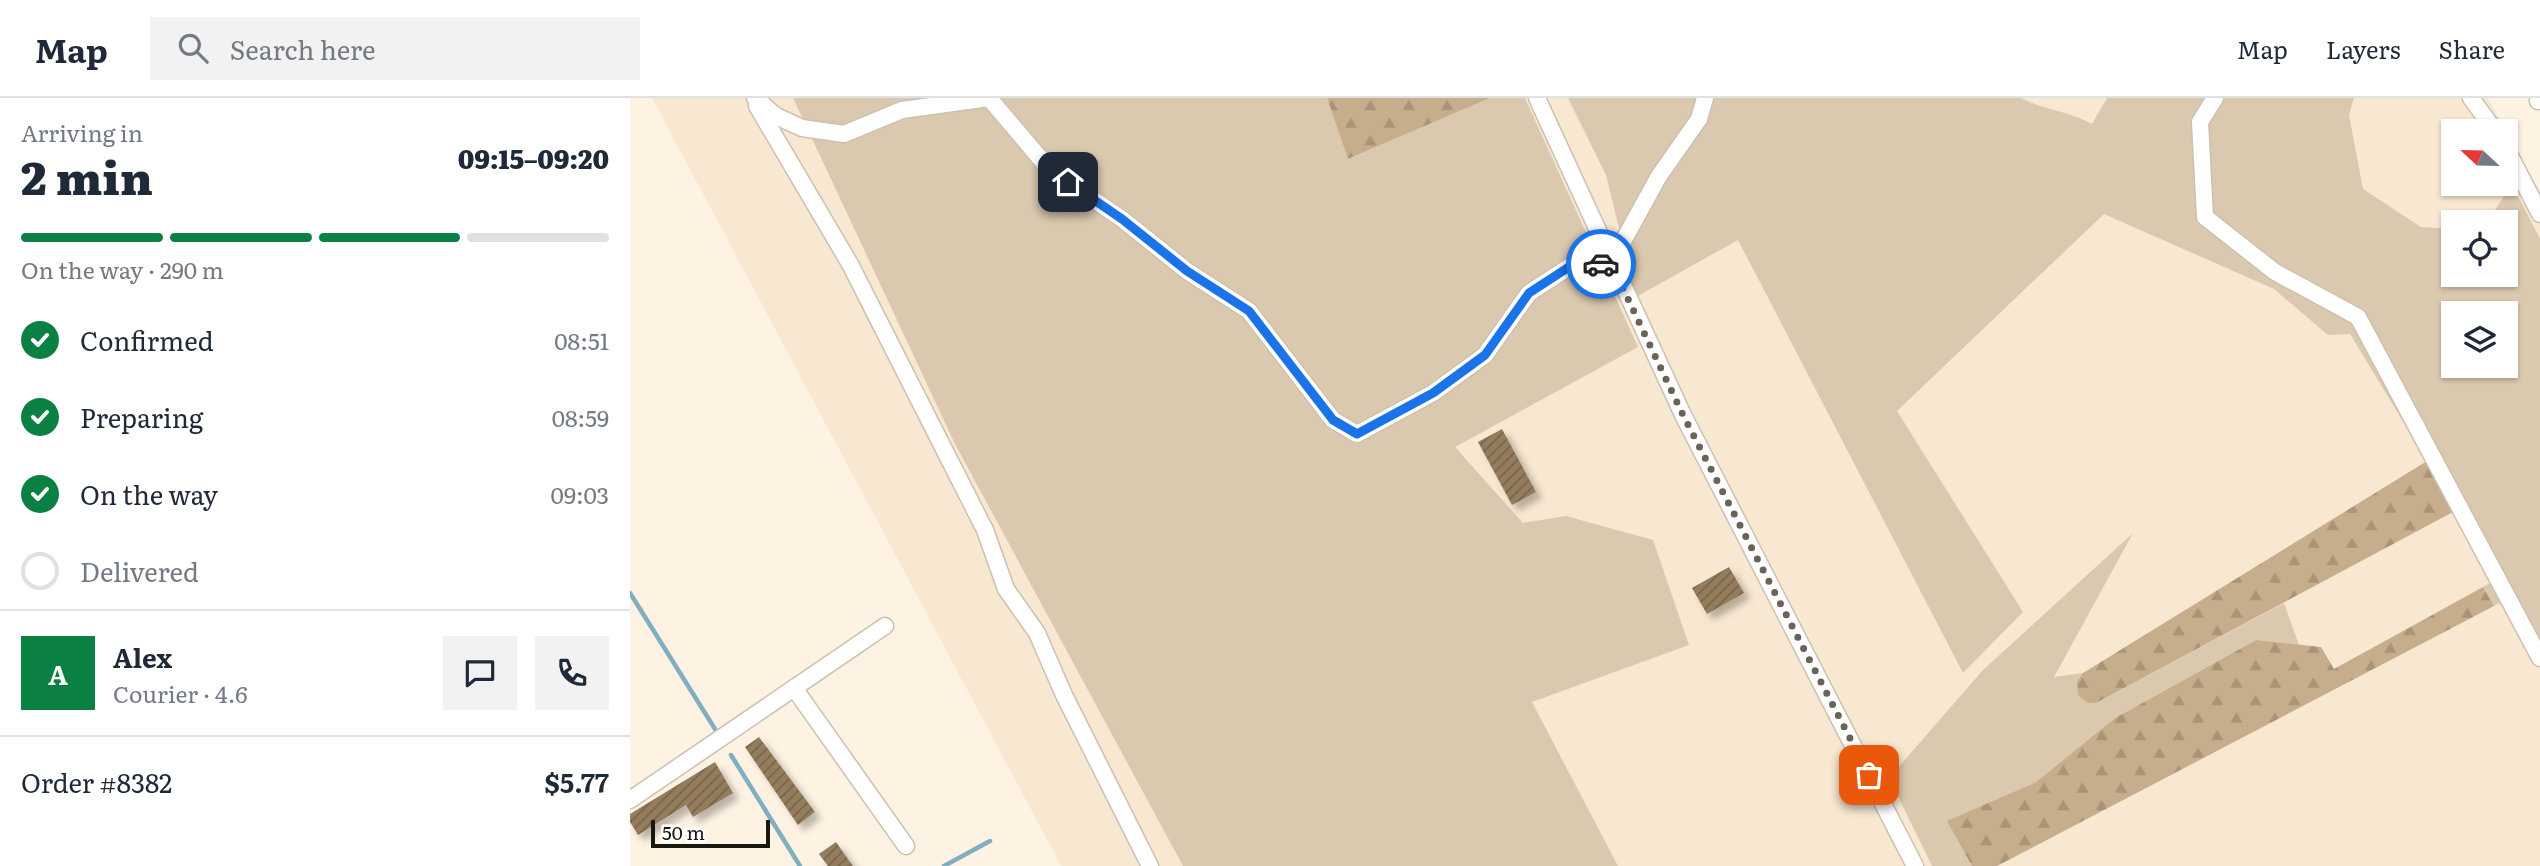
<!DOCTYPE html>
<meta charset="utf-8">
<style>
body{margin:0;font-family:Literata,serif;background:#f2f2f3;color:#1f2937;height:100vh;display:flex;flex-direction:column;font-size:26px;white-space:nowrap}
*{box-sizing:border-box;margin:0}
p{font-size:23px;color:#747a83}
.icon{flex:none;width:38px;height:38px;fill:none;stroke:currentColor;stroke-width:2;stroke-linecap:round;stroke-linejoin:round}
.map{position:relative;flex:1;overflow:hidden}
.panel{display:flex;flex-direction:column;background:#fff;width:630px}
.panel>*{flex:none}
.needle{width:46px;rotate:292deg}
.fabs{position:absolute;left:1811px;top:21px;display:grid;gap:14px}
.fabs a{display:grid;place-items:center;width:77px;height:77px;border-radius:0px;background:#fff;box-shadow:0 2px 5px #0004;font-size:35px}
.scale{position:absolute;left:21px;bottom:18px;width:119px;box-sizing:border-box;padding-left:7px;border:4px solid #1a1610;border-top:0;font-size:19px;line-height:24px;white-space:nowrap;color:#1a1610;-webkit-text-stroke:5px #fff;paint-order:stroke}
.pin{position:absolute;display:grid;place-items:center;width:60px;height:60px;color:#fff;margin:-30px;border-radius:14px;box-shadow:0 4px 10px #0006}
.courier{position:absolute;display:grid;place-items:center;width:70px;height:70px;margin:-35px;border:5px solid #1a73e8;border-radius:50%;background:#fff;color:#222;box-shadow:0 2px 9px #0007}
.overview em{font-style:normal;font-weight:800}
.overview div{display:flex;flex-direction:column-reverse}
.overview{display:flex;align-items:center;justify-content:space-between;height:119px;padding:0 21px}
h1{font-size:46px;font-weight:800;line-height:52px}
.bar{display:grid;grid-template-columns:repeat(4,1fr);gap:10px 7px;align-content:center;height:84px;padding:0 21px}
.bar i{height:9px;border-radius:5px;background:#e0e1e3}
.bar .selected{background:#0b8043}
.bar p{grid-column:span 4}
.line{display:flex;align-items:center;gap:18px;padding:0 21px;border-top:2px solid #e0e1e3}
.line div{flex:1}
.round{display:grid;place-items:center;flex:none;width:74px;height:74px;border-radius:0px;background:#f2f2f3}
ol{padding:0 21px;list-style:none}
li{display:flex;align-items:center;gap:21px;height:77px}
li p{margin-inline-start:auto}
li .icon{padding:7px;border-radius:50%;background:#0b8043;color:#fff;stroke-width:4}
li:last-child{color:#747a83}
li i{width:38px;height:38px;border:4px solid #e0e1e3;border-radius:50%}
header{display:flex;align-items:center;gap:42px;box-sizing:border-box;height:98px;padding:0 35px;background:#fff;border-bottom:2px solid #e0e1e3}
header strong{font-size:33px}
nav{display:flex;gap:38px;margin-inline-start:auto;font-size:24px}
.search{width:490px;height:63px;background:#f2f2f3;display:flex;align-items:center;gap:18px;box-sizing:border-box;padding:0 24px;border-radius:0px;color:#747a83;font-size:26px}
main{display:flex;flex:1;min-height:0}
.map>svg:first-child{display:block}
</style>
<header>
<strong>Map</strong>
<div class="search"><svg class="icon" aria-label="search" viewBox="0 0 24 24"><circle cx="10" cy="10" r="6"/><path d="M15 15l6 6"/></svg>Search here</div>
<nav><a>Map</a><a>Layers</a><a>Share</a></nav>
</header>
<main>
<section class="panel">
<div class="overview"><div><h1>2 min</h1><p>Arriving in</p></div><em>09:15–09:20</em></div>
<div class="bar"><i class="selected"></i><i class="selected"></i><i class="selected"></i><i></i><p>On the way · 290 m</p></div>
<ol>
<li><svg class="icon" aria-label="check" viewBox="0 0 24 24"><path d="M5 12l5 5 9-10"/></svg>Confirmed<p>08:51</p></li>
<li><svg class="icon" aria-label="check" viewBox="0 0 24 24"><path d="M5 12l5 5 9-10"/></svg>Preparing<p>08:59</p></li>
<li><svg class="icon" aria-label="check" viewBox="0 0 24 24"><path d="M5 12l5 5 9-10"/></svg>On the way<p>09:03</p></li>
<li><i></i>Delivered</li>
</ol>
<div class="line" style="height:126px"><b class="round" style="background:#0b8043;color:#fff">A</b><div><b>Alex</b><p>Courier · 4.6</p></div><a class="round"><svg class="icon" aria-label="chat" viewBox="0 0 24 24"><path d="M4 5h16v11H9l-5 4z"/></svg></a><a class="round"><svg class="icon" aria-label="phone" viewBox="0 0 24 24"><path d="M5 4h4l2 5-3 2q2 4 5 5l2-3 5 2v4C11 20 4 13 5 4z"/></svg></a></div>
<div class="line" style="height:91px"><div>Order #8382</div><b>$5.77</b></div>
</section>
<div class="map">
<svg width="1910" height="768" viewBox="0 0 1910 768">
<defs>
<pattern id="forest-firs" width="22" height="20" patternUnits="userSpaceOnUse" patternTransform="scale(1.75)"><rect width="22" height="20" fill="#c6ad8b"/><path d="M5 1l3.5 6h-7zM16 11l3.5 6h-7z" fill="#aa9477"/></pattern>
<pattern id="building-hatch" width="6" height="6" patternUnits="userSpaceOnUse" patternTransform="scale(1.75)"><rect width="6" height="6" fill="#947d5c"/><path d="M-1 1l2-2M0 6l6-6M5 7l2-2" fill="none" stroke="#78654b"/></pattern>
<filter id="shadow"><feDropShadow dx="6" dy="6" stdDeviation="3.5" flood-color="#0004"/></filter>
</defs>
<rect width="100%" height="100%" fill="#fef3e3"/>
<path fill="#f8e8d1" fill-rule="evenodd" d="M22,0H1858L1910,94V768H431ZM1824,33H1876V86H1824ZM1824,124H1876V177H1824ZM1824,215H1876V268H1824Z"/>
<g fill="#dbc9af" fill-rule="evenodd">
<polygon points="163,0 697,0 718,61 860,0 895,0 1008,249 825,349 893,425 936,418 1023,442 1059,547 902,604 988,768 553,768 325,346"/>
<path d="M938,0H1391C1414,12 1439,13 1462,26L1477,0H1724L1719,17L1733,91L1791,129L1823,131L1824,177H1876V124H1857L1882,86L1910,141V565L1877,501L1864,508L1853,489L1862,484L1797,363L1720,236L1698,237L1644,191L1474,116L1267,313L1393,514L1333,575L1108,142L1006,199L976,77ZM1824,215H1876V268H1824Z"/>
<polygon points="1503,435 1424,579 1453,575 1447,584 1458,604 1466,605 1654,505 1669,547 1626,542 1485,620 1406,684 1318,723 1342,768 1302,768 1259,680 1353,572"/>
</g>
<g fill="url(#forest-firs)">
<polygon points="697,0 860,0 718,61"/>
<polygon points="1797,363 1823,414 1466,605 1458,605 1448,597 1447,584 1453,575"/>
<polygon points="1853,489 1864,508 1367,768 1342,768 1317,723 1406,684 1485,620 1626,542 1691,549 1704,571"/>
</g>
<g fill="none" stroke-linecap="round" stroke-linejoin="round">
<g stroke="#82aec1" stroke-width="4.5">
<polyline points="0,495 85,631"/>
<polyline points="101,657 170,768"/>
<polyline points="314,768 360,743"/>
</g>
</g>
<g fill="url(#building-hatch)" filter="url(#shadow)">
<polygon points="872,331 906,394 882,407 848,344"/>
<polygon points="1099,469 1114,495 1077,516 1062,490"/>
<polygon points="129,639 185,714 168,727 115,649"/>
<polygon points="85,664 103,695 63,719 56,707 8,737 0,724 0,716"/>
<polygon points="206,744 223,768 198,768 189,756"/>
</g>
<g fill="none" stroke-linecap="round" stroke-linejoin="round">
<defs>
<g id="minor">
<polyline points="125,0 146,18 172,30 214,36 272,12 359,0 420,72 492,121 557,173 619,213 703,322 727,336 803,295 855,257 899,195 942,167 981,165"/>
<polyline points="907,0 1053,317 1285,768"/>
<polyline points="1585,0 1570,24 1575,119 1645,174 1728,219 1910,560"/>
<polyline points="1841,0 1865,33"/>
<polyline points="1908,3 1910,1"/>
<polyline points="127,8 220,166 355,432 376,491 407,535 434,597 520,768"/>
<polyline points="1876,50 1910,116"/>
<polyline points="981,165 1029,78 1069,21 1075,0"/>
<polyline points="164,590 276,748"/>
<polyline points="0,702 255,528"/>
</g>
</defs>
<use href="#minor" stroke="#cbc0b1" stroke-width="19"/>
<use href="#minor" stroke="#fff" stroke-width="16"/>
</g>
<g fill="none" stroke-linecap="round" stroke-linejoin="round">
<polyline stroke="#6a635a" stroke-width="7" stroke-dasharray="0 12.6" points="971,166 981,165 1053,317 1239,677"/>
<polyline stroke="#1a73e8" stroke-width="9" points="438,84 492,121 557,173 619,213 703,322 727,336 803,295 855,257 899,195 942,167 971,166"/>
</g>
</svg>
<div class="fabs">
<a><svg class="needle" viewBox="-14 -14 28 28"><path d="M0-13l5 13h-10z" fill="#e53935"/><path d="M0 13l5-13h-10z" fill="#747a83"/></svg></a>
<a><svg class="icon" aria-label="locate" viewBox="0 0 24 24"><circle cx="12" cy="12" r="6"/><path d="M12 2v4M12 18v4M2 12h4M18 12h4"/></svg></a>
<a><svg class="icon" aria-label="layers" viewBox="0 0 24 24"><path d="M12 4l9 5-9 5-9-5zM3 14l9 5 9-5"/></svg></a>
</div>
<div class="scale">50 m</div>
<div class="pin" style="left:1239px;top:677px;background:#ea580c"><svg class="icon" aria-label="bag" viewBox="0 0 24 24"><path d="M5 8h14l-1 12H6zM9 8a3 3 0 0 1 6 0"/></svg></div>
<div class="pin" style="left:438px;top:84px;background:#1f2937"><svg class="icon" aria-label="home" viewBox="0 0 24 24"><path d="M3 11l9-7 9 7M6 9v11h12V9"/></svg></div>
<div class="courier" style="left:971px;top:166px"><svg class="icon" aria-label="car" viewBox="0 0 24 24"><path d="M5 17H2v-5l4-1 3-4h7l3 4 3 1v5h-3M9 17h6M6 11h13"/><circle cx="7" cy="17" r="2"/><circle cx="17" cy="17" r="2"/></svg></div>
</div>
</main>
